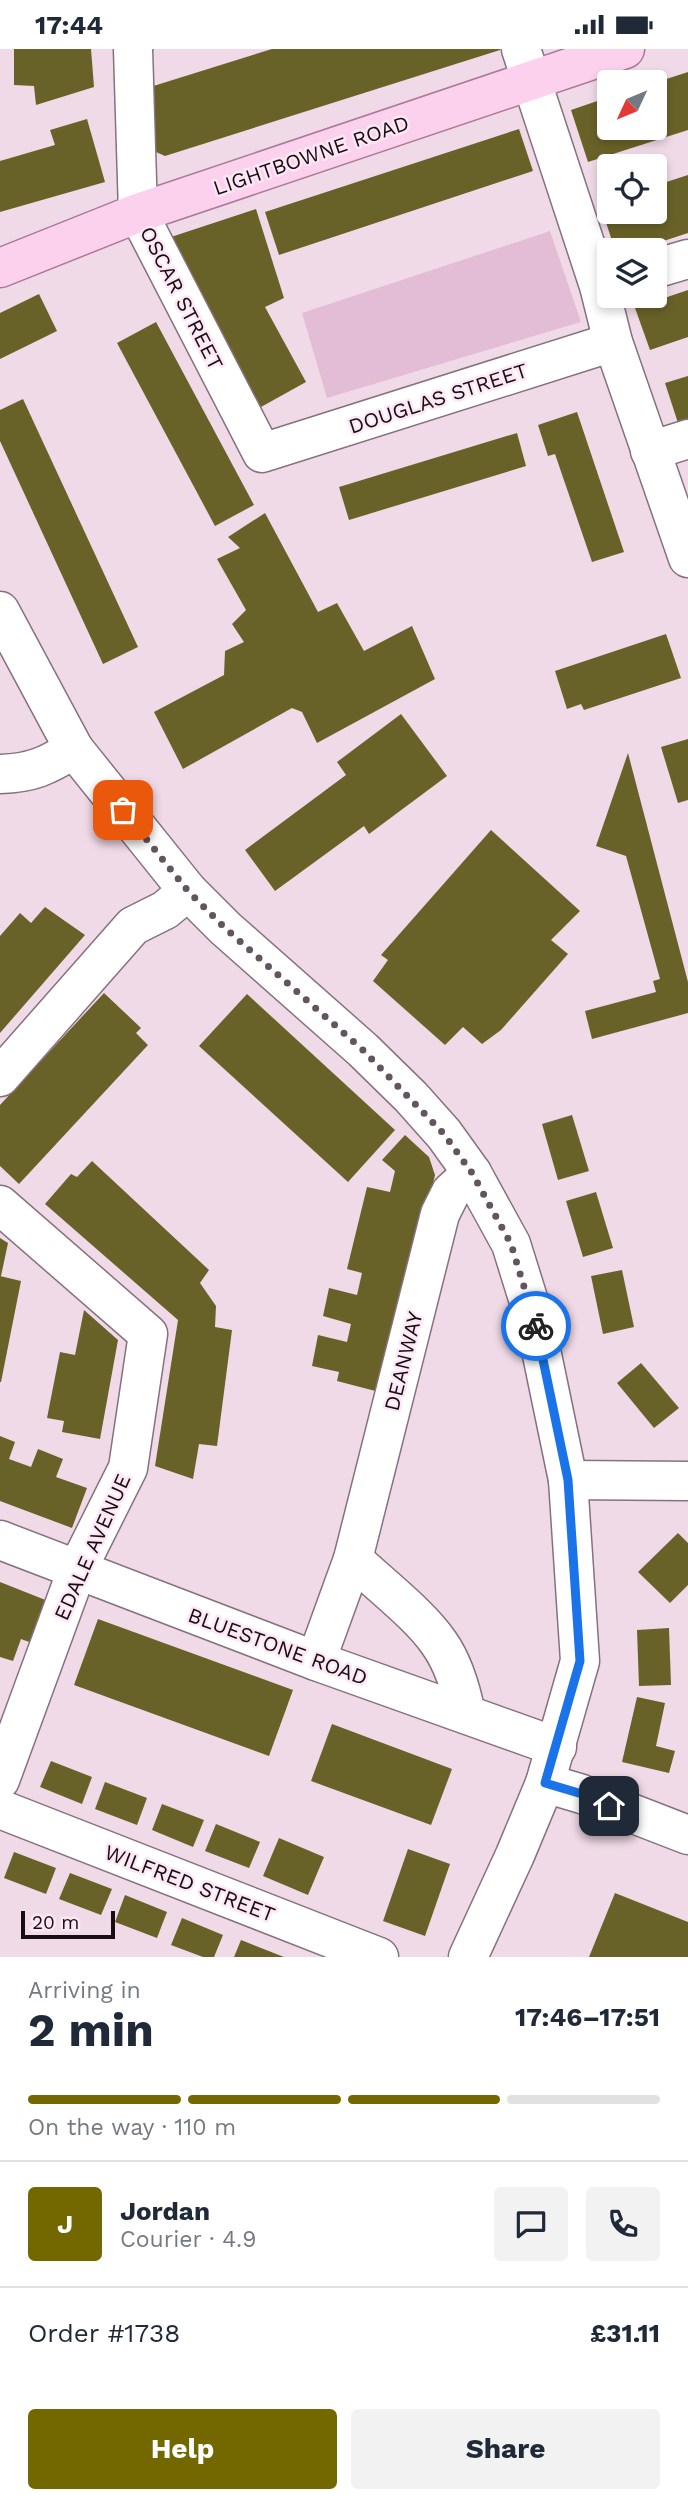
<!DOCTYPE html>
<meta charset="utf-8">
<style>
body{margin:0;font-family:"Work Sans",sans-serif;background:#f2f2f3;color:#1f2937;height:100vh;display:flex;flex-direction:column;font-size:26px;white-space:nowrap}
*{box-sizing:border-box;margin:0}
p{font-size:23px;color:#747a83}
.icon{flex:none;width:38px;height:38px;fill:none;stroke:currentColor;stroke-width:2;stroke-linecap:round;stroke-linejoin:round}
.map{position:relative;height:1908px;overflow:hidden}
.sheet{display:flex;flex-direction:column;background:#fff;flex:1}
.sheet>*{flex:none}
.needle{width:46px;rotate:226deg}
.tools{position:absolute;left:597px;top:21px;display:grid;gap:14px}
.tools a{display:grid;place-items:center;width:70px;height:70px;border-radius:7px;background:#fff;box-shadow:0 4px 10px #0003;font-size:35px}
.scale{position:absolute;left:21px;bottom:18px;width:94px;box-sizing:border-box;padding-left:7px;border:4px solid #160e13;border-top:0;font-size:19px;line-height:24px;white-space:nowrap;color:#160e13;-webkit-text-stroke:5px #fde7f5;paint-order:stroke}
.pin{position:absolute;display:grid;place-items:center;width:60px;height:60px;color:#fff;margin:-30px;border-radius:14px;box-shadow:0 4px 10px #0006}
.courier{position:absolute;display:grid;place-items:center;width:70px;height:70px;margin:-35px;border:5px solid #1a73e8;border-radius:50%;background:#fff;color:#222;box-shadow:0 2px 9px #0007}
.head em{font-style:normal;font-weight:700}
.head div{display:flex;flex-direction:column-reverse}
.head{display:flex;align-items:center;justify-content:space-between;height:119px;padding:0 28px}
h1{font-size:46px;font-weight:700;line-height:52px}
.bar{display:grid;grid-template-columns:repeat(4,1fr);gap:10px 7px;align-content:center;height:84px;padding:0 28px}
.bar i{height:9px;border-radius:5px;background:#e0e1e3}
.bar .on{background:#736800}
.bar p{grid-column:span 4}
.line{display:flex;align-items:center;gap:18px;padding:0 28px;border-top:2px solid #e0e1e3}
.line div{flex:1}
.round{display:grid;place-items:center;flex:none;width:74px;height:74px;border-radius:7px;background:#f2f2f3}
.cta{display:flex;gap:14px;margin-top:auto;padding:14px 28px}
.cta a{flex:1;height:80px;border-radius:7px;background:#736800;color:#fff;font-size:28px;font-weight:700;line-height:80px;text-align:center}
.cta a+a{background:#f2f2f3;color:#1f2937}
.status{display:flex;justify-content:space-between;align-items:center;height:49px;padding:0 35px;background:#fff;direction:ltr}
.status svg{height:19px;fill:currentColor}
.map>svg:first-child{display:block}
</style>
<div class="status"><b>17:44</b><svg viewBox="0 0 49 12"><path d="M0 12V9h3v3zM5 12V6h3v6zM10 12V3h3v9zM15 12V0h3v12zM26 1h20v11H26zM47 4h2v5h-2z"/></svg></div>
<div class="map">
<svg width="688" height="1908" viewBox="0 0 688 1908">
<rect width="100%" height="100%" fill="#f0dae7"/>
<polygon fill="#e3bdd5" points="550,182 581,273 327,349 302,264"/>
<g fill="#696228">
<polygon points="14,0 91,0 94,38 36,56 34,37 14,36"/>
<polygon points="272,0 500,0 500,1 165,107 147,99 147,39"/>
<polygon points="688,23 688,81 588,113 571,61 609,48 609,79 654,79 654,34"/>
<polygon points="87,70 105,133 0,163 0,112 55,96 50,81"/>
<polygon points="519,80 533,122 279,206 265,163"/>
<polygon points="688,126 688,184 636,201 615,201 600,155 609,152 609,163 654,163 654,137"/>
<polygon points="256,160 284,249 265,258 306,333 261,358 168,189"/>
<polygon points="688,241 688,288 650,301 635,259"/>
<polygon points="39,245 57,282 0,310 0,264"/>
<polygon points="156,273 254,456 215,477 117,294"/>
<polygon points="688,327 688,374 679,377 665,334"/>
<polygon points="23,350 138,598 103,615 0,392 0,361"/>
<polygon points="577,363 624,503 592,513 555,405 548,407 538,376"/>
<polygon points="517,384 526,417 349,471 339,438"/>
<polygon points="265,464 318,563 337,554 364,602 412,577 435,630 317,694 302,663 292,659 183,720 154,663 224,626 225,602 244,593 232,575 246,561 217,510 240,499 228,488"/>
<polygon points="666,585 681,629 584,661 581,655 567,660 555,622"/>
<polygon points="401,665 447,727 369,785 364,777 275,842 245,801 346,726 337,713"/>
<polygon points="688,690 688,751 678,754 661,698"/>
<polygon points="628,704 688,933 688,964 592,990 585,962 656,943 653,932 660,930 626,807 596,797"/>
<polygon points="491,781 580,862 551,891 568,905 501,981 482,995 463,978 445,996 373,932 388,911 381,906"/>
<polygon points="45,858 85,886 0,984 0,887 20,864 31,874"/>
<polygon points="104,944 141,979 136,984 148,996 19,1135 0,1117 0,1056"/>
<polygon points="247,945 395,1081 348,1133 199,997"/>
<polygon points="572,1066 589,1122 558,1131 542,1075"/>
<polygon points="405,1086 429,1108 435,1126 383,1344 337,1332 339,1323 312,1317 318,1286 347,1293 351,1275 323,1267 329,1239 357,1246 362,1224 347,1220 367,1138 390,1143 395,1122 382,1111"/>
<polygon points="92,1112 209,1221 200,1234 216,1257 215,1278 232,1281 217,1397 199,1395 193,1430 155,1417 178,1271 45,1155 71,1125 77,1128"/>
<polygon points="596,1143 613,1199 583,1208 566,1152"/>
<polygon points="0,1189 8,1194 1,1227 0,1227"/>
<polygon points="622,1221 634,1278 603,1285 591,1227"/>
<polygon points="0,1227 21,1232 1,1333 0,1333"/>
<polygon points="84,1261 118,1291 100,1390 62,1383 64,1372 47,1369 60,1303 75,1306"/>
<polygon points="641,1314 679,1359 654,1379 617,1334"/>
<polygon points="0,1387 15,1393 9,1410 31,1418 38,1400 63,1410 56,1428 87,1439 72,1479 0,1452"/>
<polygon points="678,1484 688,1494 688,1536 670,1554 638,1523"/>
<polygon points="0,1533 48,1552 32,1594 21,1590 13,1612 0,1608"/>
<polygon points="98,1570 293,1641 269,1707 74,1636"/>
<polygon points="669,1579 671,1636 639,1637 637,1581"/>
<polygon points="637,1648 665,1654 656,1697 675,1702 669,1724 622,1713"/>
<polygon points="332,1675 452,1720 431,1776 311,1732"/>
<polygon points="51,1712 92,1728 82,1755 40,1738"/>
<polygon points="105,1733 147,1749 137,1776 95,1760"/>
<polygon points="162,1755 204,1771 193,1798 152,1781"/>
<polygon points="216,1775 260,1793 249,1819 205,1802"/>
<polygon points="279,1789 324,1808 308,1846 263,1827"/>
<polygon points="408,1800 450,1815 425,1887 383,1872"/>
<polygon points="14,1803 56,1819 46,1845 4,1829"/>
<polygon points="70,1824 112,1840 101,1866 59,1850"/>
<polygon points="615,1844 688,1873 688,1908 589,1908"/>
<polygon points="125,1846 167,1863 157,1889 115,1873"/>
<polygon points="182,1869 223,1886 214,1908 203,1908 171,1896"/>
<polygon points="241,1891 284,1908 234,1908"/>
</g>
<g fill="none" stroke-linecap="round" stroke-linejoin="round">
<defs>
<g id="minor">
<polyline points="133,0 138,164 262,404 613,293"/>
<polyline points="521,0 599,237 613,293 688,509"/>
<polyline points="654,220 688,210"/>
<polyline points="650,402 688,390"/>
<polyline points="0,562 74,700 188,842 225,879 363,1001 411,1048 444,1085 472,1124 511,1195 535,1272 568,1431 580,1612 545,1734 515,1806 468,1908"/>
<path d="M0,725C32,724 47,717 74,700"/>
<polyline points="0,1028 133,877 165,861 188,842"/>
<polyline points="0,1156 148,1285 128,1419 77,1521 0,1731"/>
<polyline points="568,1431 688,1432"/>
<polyline points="0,1491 316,1612 557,1698"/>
<path d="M353,1510C379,1535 419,1565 439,1594C454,1615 461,1640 466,1665"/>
<polyline points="316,1612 353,1510 440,1165 451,1143 472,1124"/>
<polyline points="545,1734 582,1745 688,1786"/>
<polyline points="0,1760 379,1908"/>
</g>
<polyline id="major" points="0,219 138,164 625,0"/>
</defs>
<use href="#minor" stroke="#85727e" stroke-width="41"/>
<use href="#major" stroke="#aa7999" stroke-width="41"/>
<use href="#minor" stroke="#fff" stroke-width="38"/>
<use href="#major" stroke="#fcd1ed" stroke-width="38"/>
</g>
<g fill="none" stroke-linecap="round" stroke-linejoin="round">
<polyline stroke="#62555d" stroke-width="7" stroke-dasharray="0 12.6" points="123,761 188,842 225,879 363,1001 444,1085 472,1124 511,1195 536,1277"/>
<polyline stroke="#1a73e8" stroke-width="9" points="536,1277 568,1431 580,1612 545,1734 582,1745 609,1757"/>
</g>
<g text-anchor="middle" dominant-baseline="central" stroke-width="5" stroke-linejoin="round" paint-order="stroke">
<g font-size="21" fill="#160e13" stroke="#fde7f5">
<text transform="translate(311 106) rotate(-19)">LIGHTBOWNE ROAD</text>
<text transform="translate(182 249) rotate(63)">OSCAR STREET</text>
<text transform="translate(438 349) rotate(-18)">DOUGLAS STREET</text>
<text transform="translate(403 1312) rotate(-76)">DEANWAY</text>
<text transform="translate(92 1498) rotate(-66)">EDALE AVENUE</text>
<text transform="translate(278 1597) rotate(20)">BLUESTONE ROAD</text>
<text transform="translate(190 1834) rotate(21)">WILFRED STREET</text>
</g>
</g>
</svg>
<div class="tools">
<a><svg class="needle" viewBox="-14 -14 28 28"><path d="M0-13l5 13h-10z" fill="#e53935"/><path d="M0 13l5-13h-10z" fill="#747a83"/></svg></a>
<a><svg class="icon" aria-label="locate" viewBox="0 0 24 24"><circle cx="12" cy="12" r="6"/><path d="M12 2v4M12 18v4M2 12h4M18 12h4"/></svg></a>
<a><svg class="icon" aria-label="layers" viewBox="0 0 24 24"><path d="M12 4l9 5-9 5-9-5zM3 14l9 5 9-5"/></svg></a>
</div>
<div class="scale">20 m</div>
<div class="pin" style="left:123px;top:761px;background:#ea580c"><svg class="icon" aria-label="bag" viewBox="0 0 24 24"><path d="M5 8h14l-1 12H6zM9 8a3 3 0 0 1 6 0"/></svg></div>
<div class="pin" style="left:609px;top:1757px;background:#1f2937"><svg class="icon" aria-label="home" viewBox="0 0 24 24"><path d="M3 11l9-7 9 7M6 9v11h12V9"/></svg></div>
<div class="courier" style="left:536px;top:1277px"><svg class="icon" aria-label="bike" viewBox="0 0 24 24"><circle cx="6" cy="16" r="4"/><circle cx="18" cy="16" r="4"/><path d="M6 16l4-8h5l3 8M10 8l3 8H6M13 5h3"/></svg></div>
</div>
<section class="sheet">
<div class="head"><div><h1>2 min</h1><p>Arriving in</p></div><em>17:46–17:51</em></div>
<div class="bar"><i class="on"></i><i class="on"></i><i class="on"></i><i></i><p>On the way · 110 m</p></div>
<div class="line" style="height:126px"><b class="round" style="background:#736800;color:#fff">J</b><div><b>Jordan</b><p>Courier · 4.9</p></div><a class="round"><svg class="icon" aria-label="chat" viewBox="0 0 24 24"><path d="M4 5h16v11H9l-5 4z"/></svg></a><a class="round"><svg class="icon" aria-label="phone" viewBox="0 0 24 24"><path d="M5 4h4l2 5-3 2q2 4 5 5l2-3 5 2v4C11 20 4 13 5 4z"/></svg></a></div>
<div class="line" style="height:91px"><div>Order #1738</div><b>£31.11</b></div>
<div class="cta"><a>Help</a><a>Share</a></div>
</section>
